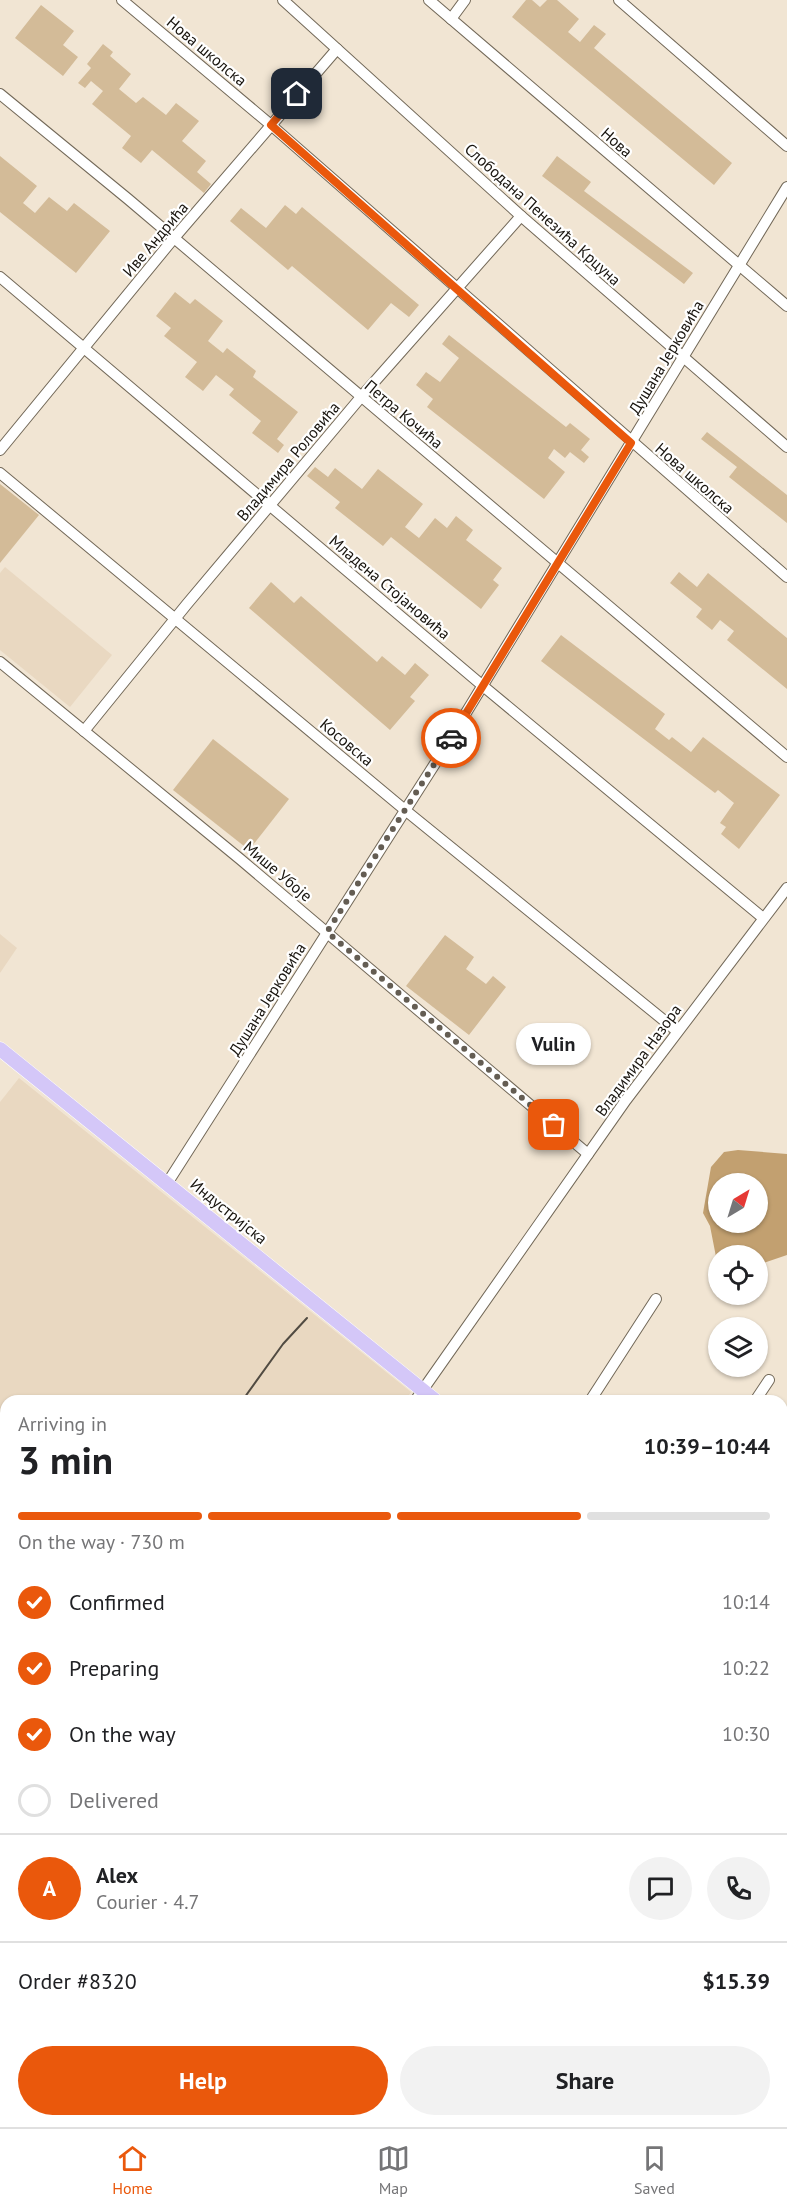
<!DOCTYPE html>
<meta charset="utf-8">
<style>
body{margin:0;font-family:"PT Sans",sans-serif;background:#f2f2f2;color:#202124;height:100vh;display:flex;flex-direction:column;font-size:22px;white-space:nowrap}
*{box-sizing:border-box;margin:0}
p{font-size:20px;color:#757577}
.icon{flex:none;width:33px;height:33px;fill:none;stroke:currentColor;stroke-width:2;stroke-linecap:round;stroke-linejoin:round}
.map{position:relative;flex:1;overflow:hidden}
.drawer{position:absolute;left:0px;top:1395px;width:788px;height:732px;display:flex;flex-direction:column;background:#fff;border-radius:18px 18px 0 0;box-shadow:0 2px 4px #0004}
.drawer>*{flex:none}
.needle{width:39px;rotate:38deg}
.tools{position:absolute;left:708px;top:1173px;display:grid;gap:12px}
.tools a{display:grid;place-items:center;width:60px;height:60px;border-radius:50%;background:#fff;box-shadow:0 2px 4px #0004;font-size:30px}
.pin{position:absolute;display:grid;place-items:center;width:51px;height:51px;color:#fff;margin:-26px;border-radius:12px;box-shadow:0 3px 9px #0006}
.courier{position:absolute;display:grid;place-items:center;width:60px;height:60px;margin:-30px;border:4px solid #ea580c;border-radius:50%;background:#fff;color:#222;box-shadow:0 2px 8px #0007}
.bubble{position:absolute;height:42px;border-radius:21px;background:#fff;box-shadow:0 2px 4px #0004;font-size:20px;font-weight:800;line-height:42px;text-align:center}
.summary em{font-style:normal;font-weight:800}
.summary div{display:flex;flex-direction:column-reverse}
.summary{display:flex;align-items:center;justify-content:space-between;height:102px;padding:0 18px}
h1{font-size:39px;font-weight:800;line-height:45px}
.bar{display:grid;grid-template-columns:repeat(4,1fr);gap:9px 6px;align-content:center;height:72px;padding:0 18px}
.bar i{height:8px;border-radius:4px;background:#e0e0e0}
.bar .active{background:#ea580c}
.bar p{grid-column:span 4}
.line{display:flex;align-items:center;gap:15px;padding:0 18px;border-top:2px solid #e0e0e0}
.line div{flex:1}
.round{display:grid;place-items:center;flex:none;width:63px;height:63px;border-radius:32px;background:#f2f2f2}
ol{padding:0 18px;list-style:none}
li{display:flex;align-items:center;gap:18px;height:66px}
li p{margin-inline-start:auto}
li .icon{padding:6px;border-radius:50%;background:#ea580c;color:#fff;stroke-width:4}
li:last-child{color:#757577}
li i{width:33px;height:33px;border:3px solid #e0e0e0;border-radius:50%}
.primary-button{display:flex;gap:12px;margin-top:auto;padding:12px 18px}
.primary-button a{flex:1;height:69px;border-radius:36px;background:#ea580c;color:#fff;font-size:24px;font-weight:800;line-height:69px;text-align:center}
.primary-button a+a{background:#f2f2f2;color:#202124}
.menu{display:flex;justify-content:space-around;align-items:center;height:84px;border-top:2px solid #e0e0e0;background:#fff;font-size:16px;color:#757577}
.menu a{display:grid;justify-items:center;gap:3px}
.menu .active{color:#ea580c}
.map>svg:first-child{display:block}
</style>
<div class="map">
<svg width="787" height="2127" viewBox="0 0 787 2127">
<rect width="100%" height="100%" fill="#f1e5d3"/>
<g fill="#e9d8c1">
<polygon points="5,567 112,655 70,707 0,650 0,573"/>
<polygon points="0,934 17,948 0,973"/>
<polygon points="19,1078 411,1392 405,1401 6,1401 6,1447 0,1442 0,1102"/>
<polygon points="6,1675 6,1902 0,1892 0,1689"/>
<polygon points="782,1873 787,1876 787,1957 782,1961"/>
<polygon points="0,1912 6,1916 6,1965 0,1960"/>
<polygon points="214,2121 266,2121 274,2127 222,2127"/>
</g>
<g fill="#d3bb98">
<polygon points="526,0 532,0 540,7 547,0 557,0 579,19 568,32 580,42 594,25 606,34 594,48 732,163 714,185 512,17"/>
<polygon points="41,5 74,31 63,45 78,57 63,76 15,38"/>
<polygon points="103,44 113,52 110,56 131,74 119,89 136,103 143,97 166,115 176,103 199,121 182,141 206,161 197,172 211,184 204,193 152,150 141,163 122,148 131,136 92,104 103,91 91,81 85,88 78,83 91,68 87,64"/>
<polygon points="0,156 37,186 23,203 35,213 49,197 67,211 74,203 110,231 76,273 0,212"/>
<polygon points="557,156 591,182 584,191 693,273 684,284 542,176"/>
<polygon points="285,205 296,214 302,207 419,305 409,317 391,303 368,330 292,266 288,270 230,221 241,208 266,228"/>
<polygon points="175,292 190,304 195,299 223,321 208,341 223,353 227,348 256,371 253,377 298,412 277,439 284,445 278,453 252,433 261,421 229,395 234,389 216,375 203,391 185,377 197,362 164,336 171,328 156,316"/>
<polygon points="449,335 566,427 570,423 590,439 581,450 589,457 584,463 570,452 565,458 554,449 548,458 565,472 544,499 427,407 433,399 416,385 426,372 440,382 459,358 442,344"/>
<polygon points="707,432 787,495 787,523 729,477 737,467 701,439"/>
<polygon points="315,467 328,477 335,468 362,489 378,469 423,504 405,527 419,538 435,518 447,528 456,516 473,530 466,540 502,568 493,580 499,585 481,609 391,537 383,546 335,508 340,502 307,476"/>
<polygon points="0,484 39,515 0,563"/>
<polygon points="679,572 697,587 708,573 787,638 787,689 727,640 734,631 720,620 712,630 696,617 702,609 670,583"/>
<polygon points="271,582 294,603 301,596 377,662 382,656 405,675 415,663 429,675 410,697 415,701 390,730 249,608"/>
<polygon points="561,635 665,714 655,729 669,740 672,737 691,752 703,737 780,795 739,849 721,834 726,827 720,823 734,803 718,790 715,793 541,661"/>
<polygon points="213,739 289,799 249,850 173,790"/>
<polygon points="445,935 474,957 466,969 486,984 493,976 506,987 469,1035 406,986"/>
<polygon points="6,1447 6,1675 0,1689 0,1456"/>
</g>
<g fill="#c2a070" fill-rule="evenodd">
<path d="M738,1150L787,1154V1255L758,1265V1256H718V1267L710,1226L703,1213L711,1167L724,1152ZM718,1184H758V1222H718Z"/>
<polygon points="6,2004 6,2049 0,2044 0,2012"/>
<polygon points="96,2121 200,2121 208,2127 104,2127"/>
<path d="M266,2121H457L465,2127H350C330,2114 296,2126 274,2127Z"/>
</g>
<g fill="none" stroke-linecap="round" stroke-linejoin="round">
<polyline stroke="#caa877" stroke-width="2" points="317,2127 326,2127"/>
<defs>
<g id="minor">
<polyline points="122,0 271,125 787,577"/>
<polyline points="283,0 521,216 787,447"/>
<polyline points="429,0 787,306"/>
<polyline points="619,0 787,146"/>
<polyline points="451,19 465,0"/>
<polyline points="0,94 128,199 787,757"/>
<polyline points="0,277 483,686 763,918"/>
<polyline points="0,450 174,238 337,49"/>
<polyline points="0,473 405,810 677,1031"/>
<polyline points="0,662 240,859 588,1154"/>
<polyline points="84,731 187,604 361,397 521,216"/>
<polyline points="168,1182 436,762 787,187"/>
<polyline points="415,1401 626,1100 787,888"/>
<polyline points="590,1401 656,1299"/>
<polyline points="755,1401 769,1380"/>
<polyline points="782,1556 787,1548"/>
<polyline points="0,2002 6,1993"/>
<polyline points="782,2046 787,2040"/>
<polyline points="472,2121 481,2127"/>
<polyline points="521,2127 525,2121"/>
<polyline points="704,2127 709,2121"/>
</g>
<g id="major">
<polyline points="0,1049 436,1401"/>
<polyline points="782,1681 787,1685"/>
</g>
</defs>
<use href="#minor" stroke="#726858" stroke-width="12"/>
<use href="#major" stroke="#fff" stroke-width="15"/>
<use href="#minor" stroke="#fff" stroke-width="10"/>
<use href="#major" stroke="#d4c7f8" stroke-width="14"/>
<g stroke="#514b42" stroke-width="2">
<polyline points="242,1401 283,1344 307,1318"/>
<polyline points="0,1675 6,1670"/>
<polyline points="0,1702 6,1688"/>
<polyline points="0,1731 6,1712"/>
<polyline points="0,1805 6,1838"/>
<polyline points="0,1884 6,1897"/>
<polyline points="0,1934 6,1938"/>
<polyline points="232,2121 239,2127"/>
<polyline points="247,2121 255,2127"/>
</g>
</g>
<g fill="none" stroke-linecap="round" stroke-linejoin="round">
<polyline stroke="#645d53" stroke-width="6" stroke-dasharray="0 10.8" points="451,738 327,932 554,1125"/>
<polyline stroke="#ea580c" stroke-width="8" points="297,94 271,125 631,443 451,738"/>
</g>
<g text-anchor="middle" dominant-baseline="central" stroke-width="4.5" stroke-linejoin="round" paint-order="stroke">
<g font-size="16" fill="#18140e" stroke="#fff">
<text transform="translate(207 51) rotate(40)">Нова школска</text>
<text transform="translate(617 142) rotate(41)">Нова</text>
<text transform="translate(543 214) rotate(42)">Слободана Пенезића Крцуна</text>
<text transform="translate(155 239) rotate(-50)">Иве Андрића</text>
<text transform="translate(666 357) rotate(-59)">Душана Јерковића</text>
<text transform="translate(404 414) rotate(40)">Петра Кочића</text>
<text transform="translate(288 461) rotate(-50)">Владимира Роловића</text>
<text transform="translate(695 478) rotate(41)">Нова школска</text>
<text transform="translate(390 587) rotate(40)">Младена Стојановића</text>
<text transform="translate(347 742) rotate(40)">Косовска</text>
<text transform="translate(278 871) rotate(40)">Мише Убоје</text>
<text transform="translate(267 999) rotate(-58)">Душана Јерковића</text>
<text transform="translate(638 1060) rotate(-54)">Владимира Назора</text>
<text transform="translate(229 1211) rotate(39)">Индустријска</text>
</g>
</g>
</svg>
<div class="tools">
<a><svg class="needle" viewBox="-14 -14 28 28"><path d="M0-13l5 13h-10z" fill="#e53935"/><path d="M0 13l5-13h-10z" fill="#757577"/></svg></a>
<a><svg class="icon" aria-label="locate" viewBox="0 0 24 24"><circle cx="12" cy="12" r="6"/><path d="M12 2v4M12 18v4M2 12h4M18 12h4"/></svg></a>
<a><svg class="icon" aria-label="layers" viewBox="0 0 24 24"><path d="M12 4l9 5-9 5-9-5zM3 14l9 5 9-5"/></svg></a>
</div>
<div class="pin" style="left:554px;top:1125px;background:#ea580c"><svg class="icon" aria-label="bag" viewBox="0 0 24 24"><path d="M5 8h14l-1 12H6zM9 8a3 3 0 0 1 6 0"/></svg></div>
<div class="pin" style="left:297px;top:94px;background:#1f2937"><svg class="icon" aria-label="home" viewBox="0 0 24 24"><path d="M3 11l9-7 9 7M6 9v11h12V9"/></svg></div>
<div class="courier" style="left:451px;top:738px"><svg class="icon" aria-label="car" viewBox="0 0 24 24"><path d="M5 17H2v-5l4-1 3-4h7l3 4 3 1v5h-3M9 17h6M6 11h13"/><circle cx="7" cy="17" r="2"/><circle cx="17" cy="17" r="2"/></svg></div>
<div class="bubble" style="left:516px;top:1023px;width:75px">Vulin</div>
<section class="drawer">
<div class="summary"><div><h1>3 min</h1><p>Arriving in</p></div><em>10:39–10:44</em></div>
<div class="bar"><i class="active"></i><i class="active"></i><i class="active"></i><i></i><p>On the way · 730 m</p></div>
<ol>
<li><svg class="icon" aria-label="check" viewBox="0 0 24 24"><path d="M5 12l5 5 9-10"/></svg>Confirmed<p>10:14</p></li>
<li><svg class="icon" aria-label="check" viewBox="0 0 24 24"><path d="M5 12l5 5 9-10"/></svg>Preparing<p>10:22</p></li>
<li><svg class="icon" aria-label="check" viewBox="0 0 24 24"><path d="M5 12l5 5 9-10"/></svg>On the way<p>10:30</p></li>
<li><i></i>Delivered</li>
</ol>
<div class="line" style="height:108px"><b class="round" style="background:#ea580c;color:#fff">A</b><div><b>Alex</b><p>Courier · 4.7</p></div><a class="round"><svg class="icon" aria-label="chat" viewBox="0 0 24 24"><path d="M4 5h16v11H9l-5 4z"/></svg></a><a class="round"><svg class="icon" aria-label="phone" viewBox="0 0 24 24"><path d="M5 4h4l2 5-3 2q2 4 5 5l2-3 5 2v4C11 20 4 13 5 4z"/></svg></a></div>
<div class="line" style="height:78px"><div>Order #8320</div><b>$15.39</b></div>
<div class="primary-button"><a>Help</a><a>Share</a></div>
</section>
</div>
<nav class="menu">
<a class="active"><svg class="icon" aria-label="home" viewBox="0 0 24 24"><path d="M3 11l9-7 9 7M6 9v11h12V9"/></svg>Home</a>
<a><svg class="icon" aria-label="map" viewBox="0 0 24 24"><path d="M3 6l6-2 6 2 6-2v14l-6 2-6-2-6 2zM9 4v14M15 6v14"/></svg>Map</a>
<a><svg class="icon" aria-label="saved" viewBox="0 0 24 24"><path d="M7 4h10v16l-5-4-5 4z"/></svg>Saved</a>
</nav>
